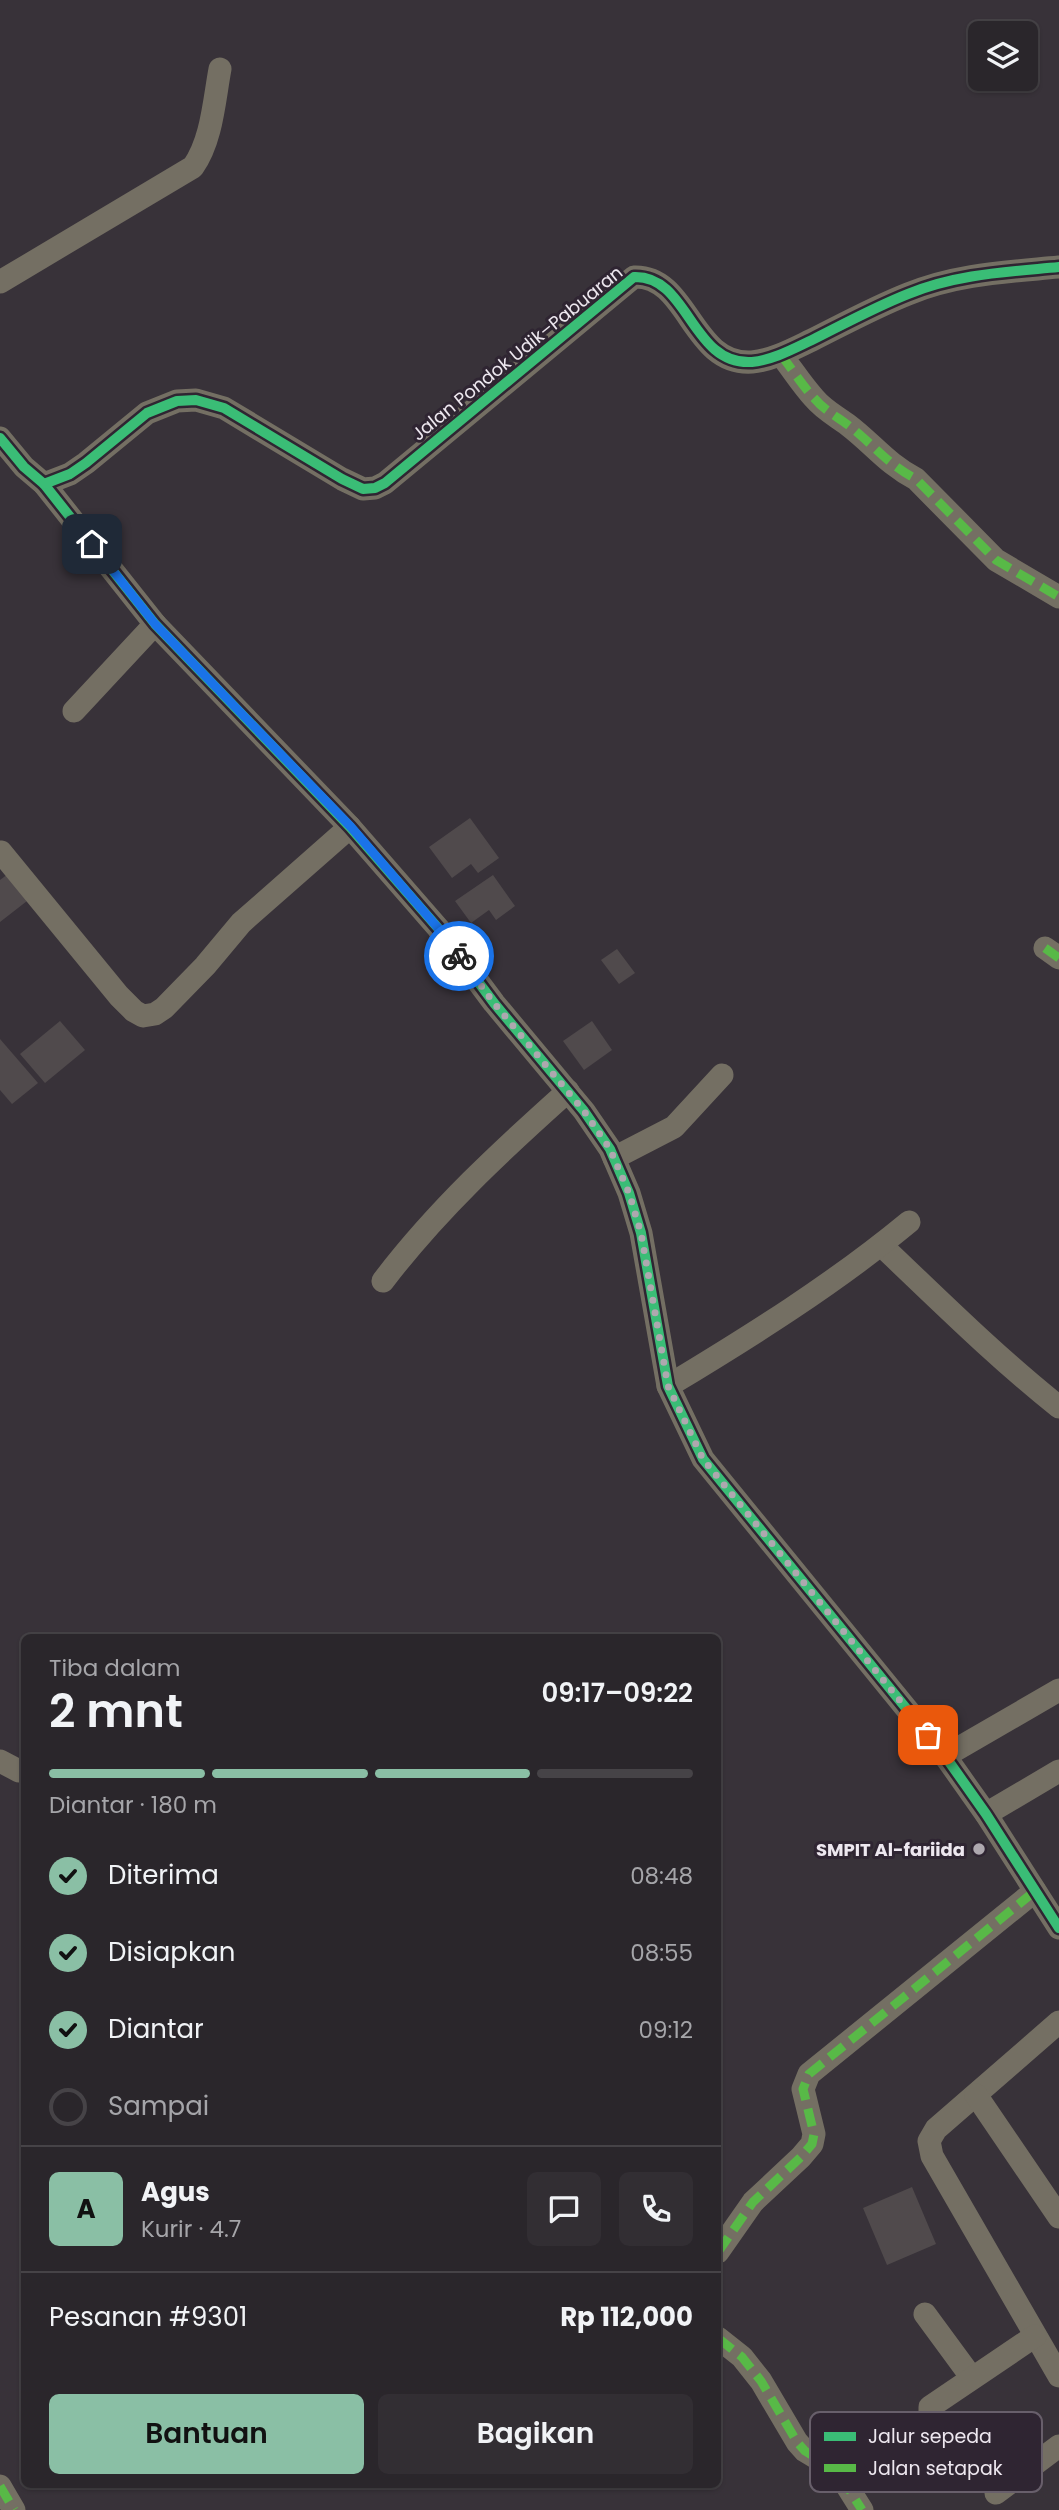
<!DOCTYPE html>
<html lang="id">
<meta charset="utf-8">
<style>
body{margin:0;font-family:Poppins,sans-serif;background:#322e33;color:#f1f3f6;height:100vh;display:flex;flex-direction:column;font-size:26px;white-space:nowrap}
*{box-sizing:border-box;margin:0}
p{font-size:23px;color:#a5a5a9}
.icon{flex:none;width:38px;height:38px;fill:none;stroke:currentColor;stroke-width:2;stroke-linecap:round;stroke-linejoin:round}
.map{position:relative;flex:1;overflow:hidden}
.sheet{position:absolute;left:21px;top:1634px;width:700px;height:854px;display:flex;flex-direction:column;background:#2a262b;border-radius:10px;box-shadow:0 2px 5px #0004,0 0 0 2px #464347}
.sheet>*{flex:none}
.controls{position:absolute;left:968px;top:21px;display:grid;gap:14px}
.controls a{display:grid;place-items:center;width:70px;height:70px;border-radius:10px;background:#2a262b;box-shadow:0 2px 5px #0004,0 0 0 2px #464347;font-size:35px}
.pin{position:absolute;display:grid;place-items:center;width:60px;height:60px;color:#fff;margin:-30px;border-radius:14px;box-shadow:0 4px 10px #0006}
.courier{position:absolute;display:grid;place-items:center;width:70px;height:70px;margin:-35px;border:5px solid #1a73e8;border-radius:50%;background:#fff;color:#222;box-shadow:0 2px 9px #0007}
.head em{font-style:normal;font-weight:600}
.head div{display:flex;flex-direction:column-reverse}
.head{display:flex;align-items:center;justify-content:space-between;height:119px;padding:0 28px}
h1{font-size:46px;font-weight:600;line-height:52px}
.bar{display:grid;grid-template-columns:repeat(4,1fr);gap:10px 7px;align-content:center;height:84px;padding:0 28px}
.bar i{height:9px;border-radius:5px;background:#464347}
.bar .active{background:#8abfa5}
.bar p{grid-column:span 4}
.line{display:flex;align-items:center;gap:18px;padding:0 28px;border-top:2px solid #464347}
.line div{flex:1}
.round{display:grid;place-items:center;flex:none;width:74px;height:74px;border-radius:10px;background:#322e33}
ol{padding:0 28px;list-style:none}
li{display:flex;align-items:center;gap:21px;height:77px}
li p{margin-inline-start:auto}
li .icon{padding:7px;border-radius:50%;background:#8abfa5;color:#111;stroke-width:4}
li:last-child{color:#a5a5a9}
li i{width:38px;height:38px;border:4px solid #464347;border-radius:50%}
.action{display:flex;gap:14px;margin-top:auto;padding:14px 28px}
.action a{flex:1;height:80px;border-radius:10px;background:#8abfa5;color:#111;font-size:28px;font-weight:600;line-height:80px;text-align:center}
.action a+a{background:#322e33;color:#f1f3f6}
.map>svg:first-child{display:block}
</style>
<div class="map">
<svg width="1059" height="2510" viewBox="0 0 1059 2510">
<rect width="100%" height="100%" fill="#383239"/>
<g fill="#504a4c">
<polygon points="470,818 499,858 478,873 471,864 452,878 429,847"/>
<polygon points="16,868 36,894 0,922 0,880"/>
<polygon points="493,875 515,906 496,920 489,910 471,923 455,901"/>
<polygon points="617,949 635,973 619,984 601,960"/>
<polygon points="60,1021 85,1050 45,1083 20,1054"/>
<polygon points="592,1021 612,1050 584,1070 563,1041"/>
<polygon points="0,1039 38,1083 12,1104 0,1090"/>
<polygon points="912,2187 936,2244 887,2265 863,2208"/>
</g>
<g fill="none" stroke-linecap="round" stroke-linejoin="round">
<g stroke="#746f63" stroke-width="23">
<path d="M0,282L193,167C212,140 214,101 220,69"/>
<path d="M781,355C792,369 802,385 814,398C824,410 836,416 848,425C873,444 887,464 916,479L996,560L1059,597"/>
<polyline points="0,438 24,467 44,484 155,624 350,827 438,928 494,1003 584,1111 610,1149 629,1193 641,1233 668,1386 703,1459 945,1756 986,1814 1059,1928"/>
<path d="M44,484L70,474L86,463L147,413L177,401L196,400L224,408L342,479L363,489L375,488L385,483L634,277C689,275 691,366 752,362C773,360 793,349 812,340C844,324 875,307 908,294C956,274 1007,272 1059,267"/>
<polyline points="74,711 155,624"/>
<polyline points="1,852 119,996 134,1011 143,1016 155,1014 164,1008 205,966 241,923 350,827"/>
<polyline points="1045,948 1059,958"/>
<polyline points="614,1158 674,1127 722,1075"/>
<path d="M881,1245C939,1300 996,1357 1059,1407"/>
<path d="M383,1281C437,1210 502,1150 568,1091"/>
<path d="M668,1386C751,1336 834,1284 909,1222"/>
<polyline points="945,1756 1059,1690"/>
<polyline points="0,1761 19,1771"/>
<polyline points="986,1814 1059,1771"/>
<polyline points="1059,2022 936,2129 929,2141 932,2156 1059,2376"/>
<polyline points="976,2095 1059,2217"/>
<polyline points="718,2252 753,2202 801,2157 812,2144 814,2134 803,2089 809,2074 1035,1891"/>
<polyline points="925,2314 972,2378"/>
<polyline points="718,2338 742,2357 761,2381 797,2442 805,2451 830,2466 840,2475 862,2510"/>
<polyline points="947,2434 930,2414 930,2407 1035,2336"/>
<polyline points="0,2486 14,2510"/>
<polyline points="996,2493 1059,2446"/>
</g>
<g stroke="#58b947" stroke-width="9" stroke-dasharray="18 9" stroke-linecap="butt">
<path d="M781,355C792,369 802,385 814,398C824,410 836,416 848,425C873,444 887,464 916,479L996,560L1059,597"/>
<polyline points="1045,948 1059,958"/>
<polyline points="718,2252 753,2202 801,2157 812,2144 814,2134 803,2089 809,2074 1035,1891"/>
<polyline points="718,2338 742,2357 761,2381 797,2442 805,2451 830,2466 840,2475 862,2510"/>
<polyline points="0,2486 14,2510"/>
</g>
<defs>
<g id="cycleway">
<polyline points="0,438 24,467 44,484 155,624 350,827 438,928 494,1003 584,1111 610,1149 629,1193 641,1233 668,1386 703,1459 945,1756 986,1814 1059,1928"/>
<path d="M44,484L70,474L86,463L147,413L177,401L196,400L224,408L342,479L363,489L375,488L385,483L634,277C689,275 691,366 752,362C773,360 793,349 812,340C844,324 875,307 908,294C956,274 1007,272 1059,267"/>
</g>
</defs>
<use href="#cycleway" stroke="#2f2532" stroke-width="15"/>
<use href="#cycleway" stroke="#3abd76" stroke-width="10"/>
</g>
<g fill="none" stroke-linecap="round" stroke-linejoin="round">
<polyline stroke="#aea8af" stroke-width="7" stroke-dasharray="0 12.6" points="459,956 494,1003 584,1111 610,1149 629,1193 641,1233 668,1386 703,1459 928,1735"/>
<polyline stroke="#1a73e8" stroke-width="9" points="92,544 155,624 351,827 438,928 459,956"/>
</g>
<circle fill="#aea8af" stroke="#2f2532" stroke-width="2.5" cx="979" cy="1849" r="7"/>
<g text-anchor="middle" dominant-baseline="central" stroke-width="6" stroke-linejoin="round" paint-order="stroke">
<g font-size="18" fill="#ede7ef" stroke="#2f2532">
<text transform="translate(517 353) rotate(-39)">Jalan Pondok Udik–Pabuaran</text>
</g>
<g font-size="18" font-weight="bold" fill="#ede7ef" stroke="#2f2532" text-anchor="end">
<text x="965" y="1849">SMPIT Al-fariida</text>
</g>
</g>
<rect x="810" y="2412" width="232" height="80" rx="10" fill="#2f2532" stroke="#685f6b" stroke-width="2"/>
<rect x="824" y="2432" width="32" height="9" fill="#3abd76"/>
<rect x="824" y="2464" width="32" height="8" fill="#58b947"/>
<g font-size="19" fill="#ede7ef">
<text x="868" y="2443">Jalur sepeda</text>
<text x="868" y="2475">Jalan setapak</text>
</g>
</svg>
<div class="controls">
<a><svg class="icon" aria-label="layers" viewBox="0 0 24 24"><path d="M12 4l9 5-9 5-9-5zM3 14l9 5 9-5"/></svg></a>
</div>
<div class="pin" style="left:928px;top:1735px;background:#ea580c"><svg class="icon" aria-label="bag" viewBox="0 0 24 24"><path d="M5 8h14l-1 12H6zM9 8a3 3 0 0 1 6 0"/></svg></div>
<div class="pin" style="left:92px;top:544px;background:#1f2937"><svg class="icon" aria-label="home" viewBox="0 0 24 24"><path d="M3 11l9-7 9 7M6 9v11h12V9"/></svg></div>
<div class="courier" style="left:459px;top:956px"><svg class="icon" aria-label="bike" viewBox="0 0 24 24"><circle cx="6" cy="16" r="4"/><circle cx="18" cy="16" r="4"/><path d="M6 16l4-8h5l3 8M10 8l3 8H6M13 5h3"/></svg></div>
<section class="sheet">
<div class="head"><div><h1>2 mnt</h1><p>Tiba dalam</p></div><em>09:17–09:22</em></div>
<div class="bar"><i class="active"></i><i class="active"></i><i class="active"></i><i></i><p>Diantar · 180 m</p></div>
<ol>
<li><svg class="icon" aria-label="check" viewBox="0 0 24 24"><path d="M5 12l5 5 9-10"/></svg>Diterima<p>08:48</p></li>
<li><svg class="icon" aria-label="check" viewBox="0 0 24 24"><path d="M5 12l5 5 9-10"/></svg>Disiapkan<p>08:55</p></li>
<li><svg class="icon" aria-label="check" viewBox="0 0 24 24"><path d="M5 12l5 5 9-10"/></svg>Diantar<p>09:12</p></li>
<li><i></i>Sampai</li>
</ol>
<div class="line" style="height:126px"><b class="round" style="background:#8abfa5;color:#111">A</b><div><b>Agus</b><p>Kurir · 4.7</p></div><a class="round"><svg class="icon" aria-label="chat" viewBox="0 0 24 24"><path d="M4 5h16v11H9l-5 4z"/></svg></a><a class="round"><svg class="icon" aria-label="phone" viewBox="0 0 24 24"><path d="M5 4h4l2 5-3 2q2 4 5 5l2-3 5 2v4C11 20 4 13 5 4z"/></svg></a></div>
<div class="line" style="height:91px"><div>Pesanan #9301</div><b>Rp 112,000</b></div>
<div class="action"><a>Bantuan</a><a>Bagikan</a></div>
</section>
</div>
